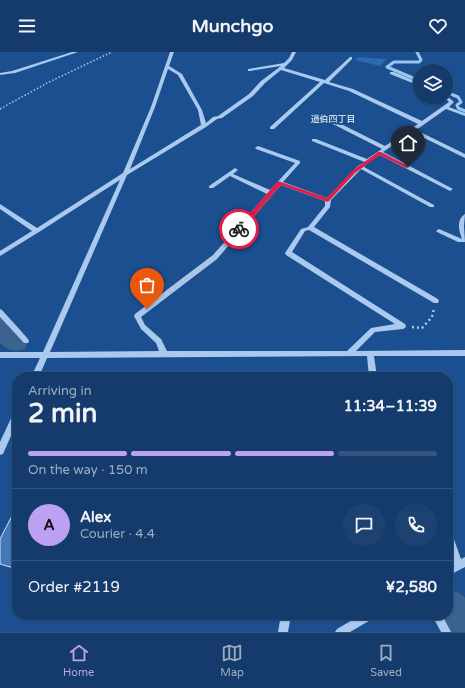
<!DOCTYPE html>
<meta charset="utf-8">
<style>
body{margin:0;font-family:"Varela Round","Noto Sans JP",sans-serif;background:#1d4271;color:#f1f3f6;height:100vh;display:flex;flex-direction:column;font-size:15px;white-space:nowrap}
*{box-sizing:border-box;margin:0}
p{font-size:13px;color:#9dadc1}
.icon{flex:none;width:22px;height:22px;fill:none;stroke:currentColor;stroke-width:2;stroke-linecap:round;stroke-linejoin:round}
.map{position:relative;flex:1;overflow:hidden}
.drawer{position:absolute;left:12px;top:320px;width:441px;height:248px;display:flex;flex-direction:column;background:#143b6b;border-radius:16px;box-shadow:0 1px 3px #0004,0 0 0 1px #33557e}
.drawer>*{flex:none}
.fabs{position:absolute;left:413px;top:12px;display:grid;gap:8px}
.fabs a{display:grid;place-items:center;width:40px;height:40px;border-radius:50%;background:#143b6b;box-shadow:0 1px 3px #0004,0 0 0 1px #33557e;font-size:20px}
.pin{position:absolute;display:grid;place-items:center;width:34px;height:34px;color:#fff;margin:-41px -17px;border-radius:50% 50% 50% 0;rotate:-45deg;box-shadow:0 0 4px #0007}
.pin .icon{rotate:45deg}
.courier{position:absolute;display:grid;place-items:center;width:40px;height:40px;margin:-20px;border:3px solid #e11d48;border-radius:50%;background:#fff;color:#222;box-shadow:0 1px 5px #0007}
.headline em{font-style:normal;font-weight:700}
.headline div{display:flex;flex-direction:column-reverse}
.headline{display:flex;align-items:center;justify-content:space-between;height:68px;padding:0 16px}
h1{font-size:26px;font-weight:700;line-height:30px}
.bar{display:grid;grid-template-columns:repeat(4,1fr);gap:6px 4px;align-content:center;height:48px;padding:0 16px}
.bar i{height:5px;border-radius:3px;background:#33557e}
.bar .current{background:#bca0f2}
.bar p{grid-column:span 4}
.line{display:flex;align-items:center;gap:10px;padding:0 16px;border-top:1px solid #33557e}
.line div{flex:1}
.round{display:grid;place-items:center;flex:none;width:42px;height:42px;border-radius:21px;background:#1d4271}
header{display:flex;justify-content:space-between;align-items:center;height:52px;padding:0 16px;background:#143b6b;font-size:18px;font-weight:700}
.tabs{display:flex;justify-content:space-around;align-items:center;height:56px;border-top:1px solid #33557e;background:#143b6b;font-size:11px;color:#9dadc1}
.tabs a{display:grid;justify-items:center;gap:2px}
.tabs .current{color:#bca0f2}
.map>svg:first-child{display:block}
</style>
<header><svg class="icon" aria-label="menu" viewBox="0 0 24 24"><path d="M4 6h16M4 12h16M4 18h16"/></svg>Munchgo<svg class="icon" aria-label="heart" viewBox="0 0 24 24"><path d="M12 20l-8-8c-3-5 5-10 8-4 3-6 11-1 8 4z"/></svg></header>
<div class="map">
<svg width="465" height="580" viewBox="0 0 465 580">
<rect width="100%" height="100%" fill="#1b4f8f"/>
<polygon fill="#2e69ad" points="358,5 387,7 380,14 355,8"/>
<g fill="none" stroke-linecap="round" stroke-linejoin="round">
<g stroke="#9cc4f0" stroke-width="3">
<polyline points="417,0 421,8 419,10 394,10 387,15 420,29"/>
<polyline points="446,40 458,45 461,50 457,53 458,56 465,59"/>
</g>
<g fill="#3c6290" fill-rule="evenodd">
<path d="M0,263C13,267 22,277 28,289L25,297C14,300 8,299 0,291Z"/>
<polygon points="448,536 461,542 465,546 465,580 446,580 435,568 433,563 448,563"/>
</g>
</g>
<polygon fill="#4478b7" stroke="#cfe3fa" points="17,454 17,517 0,512 0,487"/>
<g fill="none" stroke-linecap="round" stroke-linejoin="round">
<polyline stroke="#a9c9ee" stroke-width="1.5" stroke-dasharray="1.5 2" stroke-linecap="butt" points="0,57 49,30 112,0"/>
<polyline stroke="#a9c9ee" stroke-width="2.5" stroke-dasharray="2 3" stroke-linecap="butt" points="412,275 422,276 432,265 434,257"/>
<g fill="#a9c9ee" fill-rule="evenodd">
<polygon points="72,0 78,0 15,21 0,23 0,21 12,19"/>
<path d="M170,0H174L169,14L182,22L202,58L206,71L213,65L218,64L249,42L261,29L281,14L250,19H248V17L284,11L289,6L292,0H296L292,8L284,16L325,28L350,5H352V7L329,30L353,37L422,69L449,50L444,45H446V43L454,50L449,55L465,61V64L446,57L416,78L465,102V106L412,80L383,100L453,137L450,139L448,138L380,103L367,111L312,89V87H316L367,107L382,97L327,69V67H331L385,94L418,72L349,39L324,31L274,77H270V75L320,30L281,18L265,31L253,44L222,66L217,67L206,75L127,123L50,300L159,299L156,291L141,277L134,264L135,262L213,203L267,142L230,124L213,136H209V134L235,116L238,118L233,122L270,138L295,111L256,97L255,96L258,94L300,109V111L283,130L327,146L358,114L363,111L366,113L364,115L434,153V155H430L361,117L331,148L330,155L314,175L438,247L439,249L438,251H434L309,178L305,179L292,200L405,272L406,274L405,276L403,277L375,280L356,299L465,298V304H374L377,325H369L367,304L47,306L39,325H31L40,306H0V300H43L120,128L39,180L0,204V199L32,179L0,157V152L37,176L123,121L151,55ZM168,17L178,23L198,58L201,73L130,117L155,55ZM281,133L325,149V154L308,175L301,177L285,201L286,203L395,272L371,276L347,299H167L161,287L145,273L141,265L217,207Z"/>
<polygon points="390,20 394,20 420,31 420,34 390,22"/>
<path d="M465,162L464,174L465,190H458L437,180L436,179L439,177L462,187C459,178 456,168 465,162Z"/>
<polygon points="0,257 2,258 28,287 29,289 28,291 24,291 0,265"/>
<polygon points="17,359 17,370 3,402 0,403 0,390 14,360"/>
<polygon points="448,478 451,479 461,507 465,505 465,515 448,524 448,514 453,511 448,495"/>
<polygon points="281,563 291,563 288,580 278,580"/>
<polygon points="361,563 376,563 374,566 350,580 335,580 337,577"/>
<polygon points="432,563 442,563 451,580 441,580"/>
</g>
</g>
<polygon fill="#e11d48" points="378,100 381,100 410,115 406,116 380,103 355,121 328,150 281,133 241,179 236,177 278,129 327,146 352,119"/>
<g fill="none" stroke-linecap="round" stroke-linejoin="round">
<polyline stroke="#afc1d8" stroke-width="4" stroke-dasharray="0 7.2" points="147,257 215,205 239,177"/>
</g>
<g text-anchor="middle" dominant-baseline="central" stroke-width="4" stroke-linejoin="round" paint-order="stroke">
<g font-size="9" fill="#fff" stroke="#1b4f8f">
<text x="333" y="67">道伯四丁目</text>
</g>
</g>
</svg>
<div class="fabs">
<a><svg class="icon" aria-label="layers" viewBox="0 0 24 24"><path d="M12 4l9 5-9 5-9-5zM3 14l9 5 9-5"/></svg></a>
</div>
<div class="pin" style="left:147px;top:257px;background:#ea580c"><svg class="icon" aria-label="bag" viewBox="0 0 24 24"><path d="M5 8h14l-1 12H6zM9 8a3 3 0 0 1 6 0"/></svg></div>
<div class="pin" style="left:408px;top:115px;background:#1f2937"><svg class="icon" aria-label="home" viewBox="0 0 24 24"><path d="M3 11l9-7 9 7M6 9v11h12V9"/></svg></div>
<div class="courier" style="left:239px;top:177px"><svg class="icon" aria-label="bike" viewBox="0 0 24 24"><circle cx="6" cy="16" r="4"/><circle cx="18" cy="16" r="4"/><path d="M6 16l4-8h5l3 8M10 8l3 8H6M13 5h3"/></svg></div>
<section class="drawer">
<div class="headline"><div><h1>2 min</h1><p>Arriving in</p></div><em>11:34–11:39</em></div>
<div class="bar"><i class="current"></i><i class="current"></i><i class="current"></i><i></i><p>On the way · 150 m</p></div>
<div class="line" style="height:72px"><b class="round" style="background:#bca0f2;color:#111">A</b><div><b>Alex</b><p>Courier · 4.4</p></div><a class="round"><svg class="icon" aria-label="chat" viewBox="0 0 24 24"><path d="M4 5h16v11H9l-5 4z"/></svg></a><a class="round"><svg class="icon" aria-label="phone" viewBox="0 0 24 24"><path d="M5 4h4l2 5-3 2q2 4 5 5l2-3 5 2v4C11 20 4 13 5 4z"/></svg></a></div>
<div class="line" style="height:52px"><div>Order #2119</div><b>¥2,580</b></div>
</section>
</div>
<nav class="tabs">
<a class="current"><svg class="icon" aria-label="home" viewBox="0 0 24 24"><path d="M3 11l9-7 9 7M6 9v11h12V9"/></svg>Home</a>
<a><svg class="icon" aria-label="map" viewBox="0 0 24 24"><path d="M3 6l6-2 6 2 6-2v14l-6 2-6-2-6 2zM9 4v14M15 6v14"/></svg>Map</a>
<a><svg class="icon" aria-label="saved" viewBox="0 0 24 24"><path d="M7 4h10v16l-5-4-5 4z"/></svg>Saved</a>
</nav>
